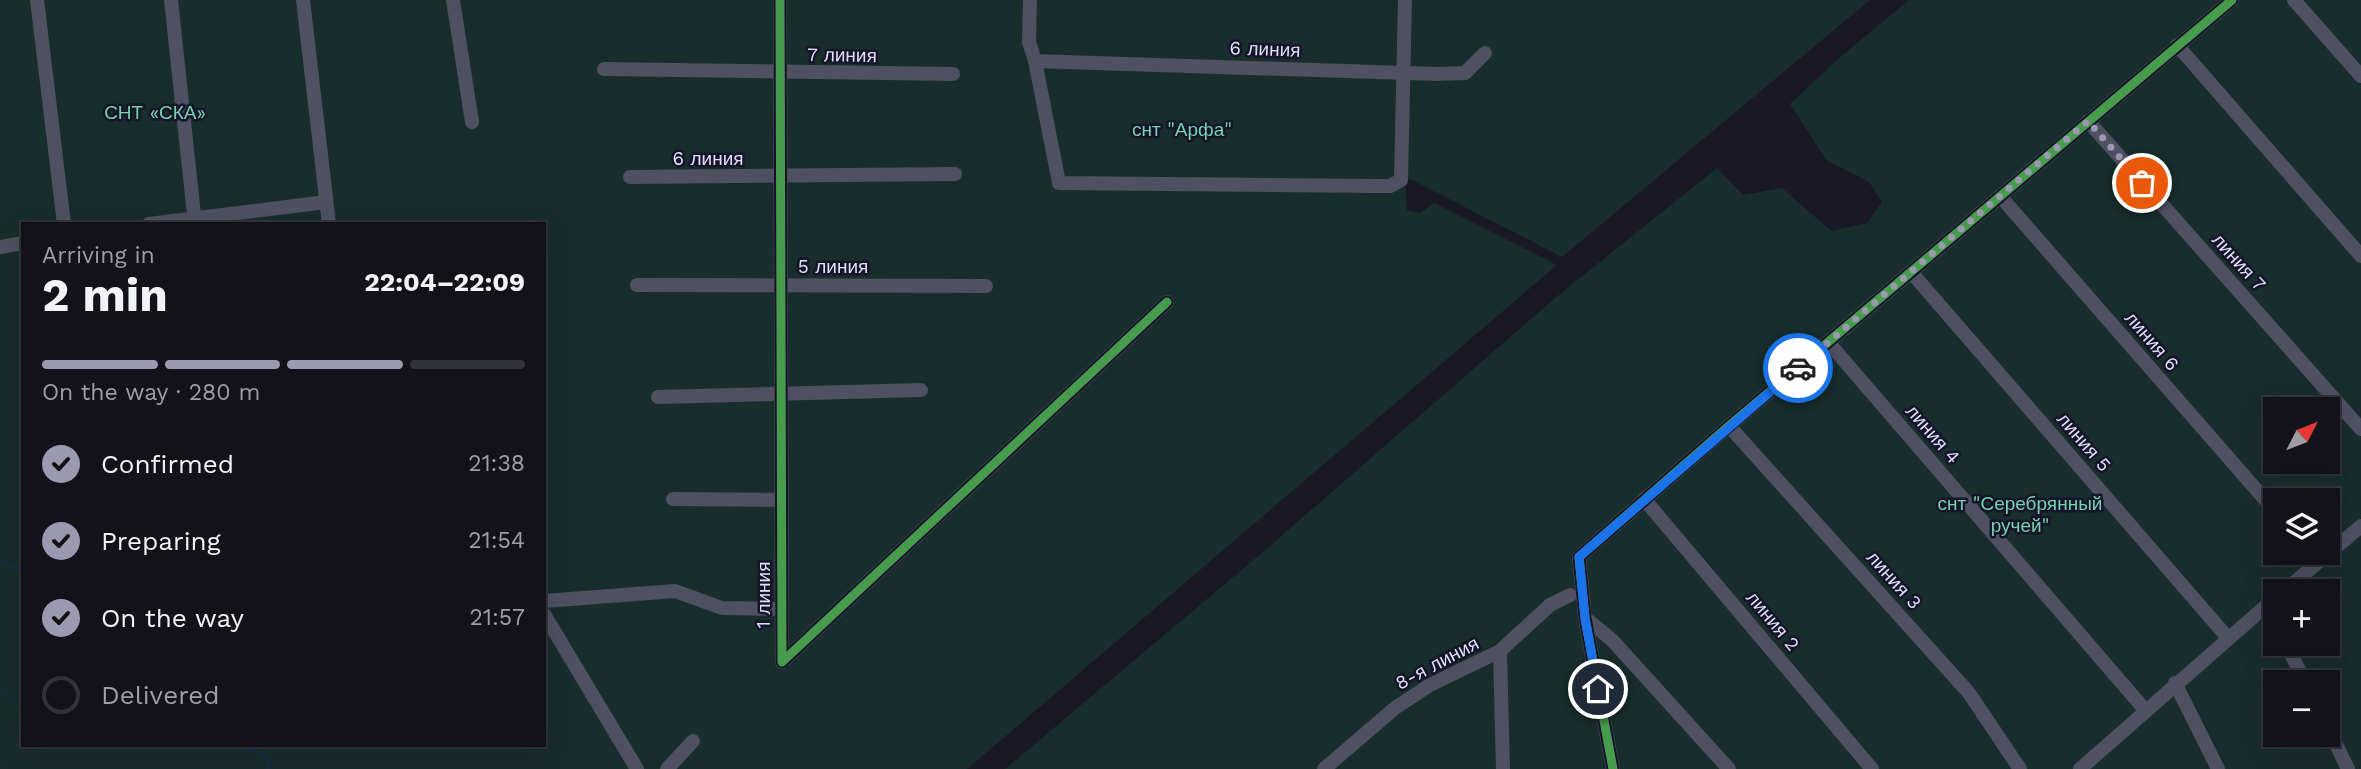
<!DOCTYPE html>
<meta charset="utf-8">
<style>
body{margin:0;font-family:"Work Sans",sans-serif;background:#202028;color:#f1f3f6;height:100vh;display:flex;flex-direction:column;font-size:26px;white-space:nowrap}
*{box-sizing:border-box;margin:0}
p{font-size:23px;color:#9d9ea3}
.icon{flex:none;width:38px;height:38px;fill:none;stroke:currentColor;stroke-width:2;stroke-linecap:round;stroke-linejoin:round}
.map{position:relative;flex:1;overflow:hidden}
.details{position:absolute;left:21px;top:222px;width:525px;height:525px;display:flex;flex-direction:column;background:#13121b;border-radius:0px;box-shadow:0 7px 28px #0002,0 0 0 2px #32323a}
.details>*{flex:none}
.needle{width:46px;rotate:48deg}
.fabs{position:absolute;left:2263px;top:397px;display:grid;gap:14px}
.fabs a{display:grid;place-items:center;width:77px;height:77px;border-radius:0px;background:#13121b;box-shadow:0 7px 28px #0002,0 0 0 2px #32323a;font-size:35px}
.pin{position:absolute;display:grid;place-items:center;width:60px;height:60px;color:#fff;margin:-30px;border:4px solid #fff;border-radius:50%;box-shadow:0 2px 7px #0007}
.courier{position:absolute;display:grid;place-items:center;width:70px;height:70px;margin:-35px;border:5px solid #1a73e8;border-radius:50%;background:#fff;color:#222;box-shadow:0 2px 9px #0007}
.head em{font-style:normal;font-weight:700}
.head div{display:flex;flex-direction:column-reverse}
.head{display:flex;align-items:center;justify-content:space-between;height:119px;padding:0 21px}
h1{font-size:46px;font-weight:700;line-height:52px}
.bar{display:grid;grid-template-columns:repeat(4,1fr);gap:10px 7px;align-content:center;height:84px;padding:0 21px}
.bar i{height:9px;border-radius:5px;background:#32323a}
.bar .on{background:#9a99b0}
.bar p{grid-column:span 4}
ol{padding:0 21px;list-style:none}
li{display:flex;align-items:center;gap:21px;height:77px}
li p{margin-inline-start:auto}
li .icon{padding:7px;border-radius:50%;background:#9a99b0;color:#111;stroke-width:4}
li:last-child{color:#9d9ea3}
li i{width:38px;height:38px;border:4px solid #32323a;border-radius:50%}
.map>svg:first-child{display:block}
</style>
<div class="map">
<svg width="2361" height="769" viewBox="0 0 2361 769">
<rect width="100%" height="100%" fill="#191824"/>
<g fill="#182e2c" fill-rule="evenodd">
<path d="M0,0H1870L1562,257L1410,179H1405L1407,210L1420,213L1434,203L1557,265L967,769H0ZM23,224H544V746H23Z"/>
<path d="M1909,0H2361V769H1005L1257,557L1555,298L1717,168L1743,195L1782,188L1831,231L1867,223L1882,202L1869,182L1827,161L1790,104L1838,59ZM2275,410H2328V462H2275ZM2275,500H2328V553H2275ZM2275,592H2328V644H2275ZM2275,682H2328V735H2275Z"/>
</g>
<g fill="none" stroke-linecap="round" stroke-linejoin="round">
<g stroke="#162e46" stroke-width="2.5">
<polyline points="0,562 23,570"/>
<polyline points="0,691 5,692 14,704 23,705"/>
<polyline points="168,746 171,746"/>
<polyline points="235,746 255,751 269,759 268,769"/>
</g>
<g stroke="#4f5062" stroke-width="14">
<polyline points="37,0 64,224"/>
<polyline points="171,0 195,224"/>
<polyline points="303,0 329,224"/>
<polyline points="453,0 472,122"/>
<polyline points="780,0 782,662 1167,302"/>
<polyline points="1030,0 1029,42 1035,61 1059,183 1375,186 1390,186 1401,180 1405,0"/>
<polyline points="2294,0 2361,76"/>
<polyline points="2177,45 2361,256"/>
<polyline points="1035,61 1437,74 1465,73 1485,53"/>
<polyline points="604,69 953,74"/>
<polyline points="2088,121 2361,429"/>
<polyline points="630,177 955,174"/>
<polyline points="2000,196 2275,511"/>
<polyline points="149,224 326,202"/>
<polyline points="0,247 23,243"/>
<polyline points="1911,272 2228,638"/>
<polyline points="637,285 986,286"/>
<polyline points="1828,342 2146,711"/>
<polyline points="658,397 921,390"/>
<polyline points="1729,426 1969,693 2020,769"/>
<polyline points="673,499 781,500"/>
<polyline points="1644,499 1872,769"/>
<polyline points="2283,592 2361,526"/>
<polyline points="544,601 675,591 722,608 780,609"/>
<polyline points="2267,604 2275,621"/>
<polyline points="544,614 637,769"/>
<polyline points="1585,618 1612,640 1729,769"/>
<polyline points="2286,644 2305,682"/>
<polyline points="1500,651 1503,769"/>
<polyline points="2175,683 2218,769"/>
<polyline points="2328,728 2348,769"/>
<polyline points="667,769 693,741"/>
<polyline points="1324,769 1395,708 1430,685 1500,651 1550,605 1570,595"/>
<polyline points="1613,769 1585,618 1579,557 1729,426 2232,0"/>
<polyline points="2080,769 2275,598"/>
</g>
<defs>
<g id="cycleway">
<polyline points="780,0 782,662 1167,302"/>
<polyline points="1613,769 1585,618 1579,557 1729,426 2232,0"/>
</g>
</defs>
<use href="#cycleway" stroke="#151428" stroke-width="13"/>
<use href="#cycleway" stroke="#469c4c" stroke-width="9"/>
</g>
<g fill="none" stroke-linecap="round" stroke-linejoin="round">
<polyline stroke="#9a99b0" stroke-width="7" stroke-dasharray="0 12.6" points="1798,368 2088,121 2142,183"/>
<polyline stroke="#1a73e8" stroke-width="9" points="1598,689 1585,618 1579,557 1798,368"/>
</g>
<g text-anchor="middle" dominant-baseline="central" stroke-width="5" stroke-linejoin="round" paint-order="stroke">
<g font-size="19" fill="#dfdffb" stroke="#151428">
<text transform="translate(1265 49) rotate(2)">6 линия</text>
<text transform="translate(842 55) rotate(1)">7 линия</text>
<text x="708" y="158">6 линия</text>
<text transform="translate(2239 262) rotate(48)">линия 7</text>
<text x="833" y="266">5 линия</text>
<text transform="translate(2152 341) rotate(49)">линия 6</text>
<text transform="translate(1933 434) rotate(49)">линия 4</text>
<text transform="translate(2084 442) rotate(49)">линия 5</text>
<text transform="translate(1894 580) rotate(48)">линия 3</text>
<text transform="translate(763 595) rotate(-90)">1 линия</text>
<text transform="translate(1773 621) rotate(50)">линия 2</text>
<text transform="translate(1437 663) rotate(-28)">8-я линия</text>
</g>
<g font-size="19" fill="#73d3af" stroke="#151428">
<text x="155" y="112">СНТ «СКА»</text>
<text x="1182" y="129">снт "Арфа"</text>
<text x="2020" y="503">снт "Серебрянный<tspan x="2020" dy="22">ручей"</tspan></text>
</g>
</g>
</svg>
<div class="fabs">
<a><svg class="needle" viewBox="-14 -14 28 28"><path d="M0-13l5 13h-10z" fill="#e53935"/><path d="M0 13l5-13h-10z" fill="#9d9ea3"/></svg></a>
<a><svg class="icon" aria-label="layers" viewBox="0 0 24 24"><path d="M12 4l9 5-9 5-9-5zM3 14l9 5 9-5"/></svg></a>
<a>+</a>
<a>−</a>
</div>
<div class="pin" style="left:2142px;top:183px;background:#ea580c"><svg class="icon" aria-label="bag" viewBox="0 0 24 24"><path d="M5 8h14l-1 12H6zM9 8a3 3 0 0 1 6 0"/></svg></div>
<div class="pin" style="left:1598px;top:689px;background:#1f2937"><svg class="icon" aria-label="home" viewBox="0 0 24 24"><path d="M3 11l9-7 9 7M6 9v11h12V9"/></svg></div>
<div class="courier" style="left:1798px;top:368px"><svg class="icon" aria-label="car" viewBox="0 0 24 24"><path d="M5 17H2v-5l4-1 3-4h7l3 4 3 1v5h-3M9 17h6M6 11h13"/><circle cx="7" cy="17" r="2"/><circle cx="17" cy="17" r="2"/></svg></div>
<section class="details">
<div class="head"><div><h1>2 min</h1><p>Arriving in</p></div><em>22:04–22:09</em></div>
<div class="bar"><i class="on"></i><i class="on"></i><i class="on"></i><i></i><p>On the way · 280 m</p></div>
<ol>
<li><svg class="icon" aria-label="check" viewBox="0 0 24 24"><path d="M5 12l5 5 9-10"/></svg>Confirmed<p>21:38</p></li>
<li><svg class="icon" aria-label="check" viewBox="0 0 24 24"><path d="M5 12l5 5 9-10"/></svg>Preparing<p>21:54</p></li>
<li><svg class="icon" aria-label="check" viewBox="0 0 24 24"><path d="M5 12l5 5 9-10"/></svg>On the way<p>21:57</p></li>
<li><i></i>Delivered</li>
</ol>
</section>
</div>
